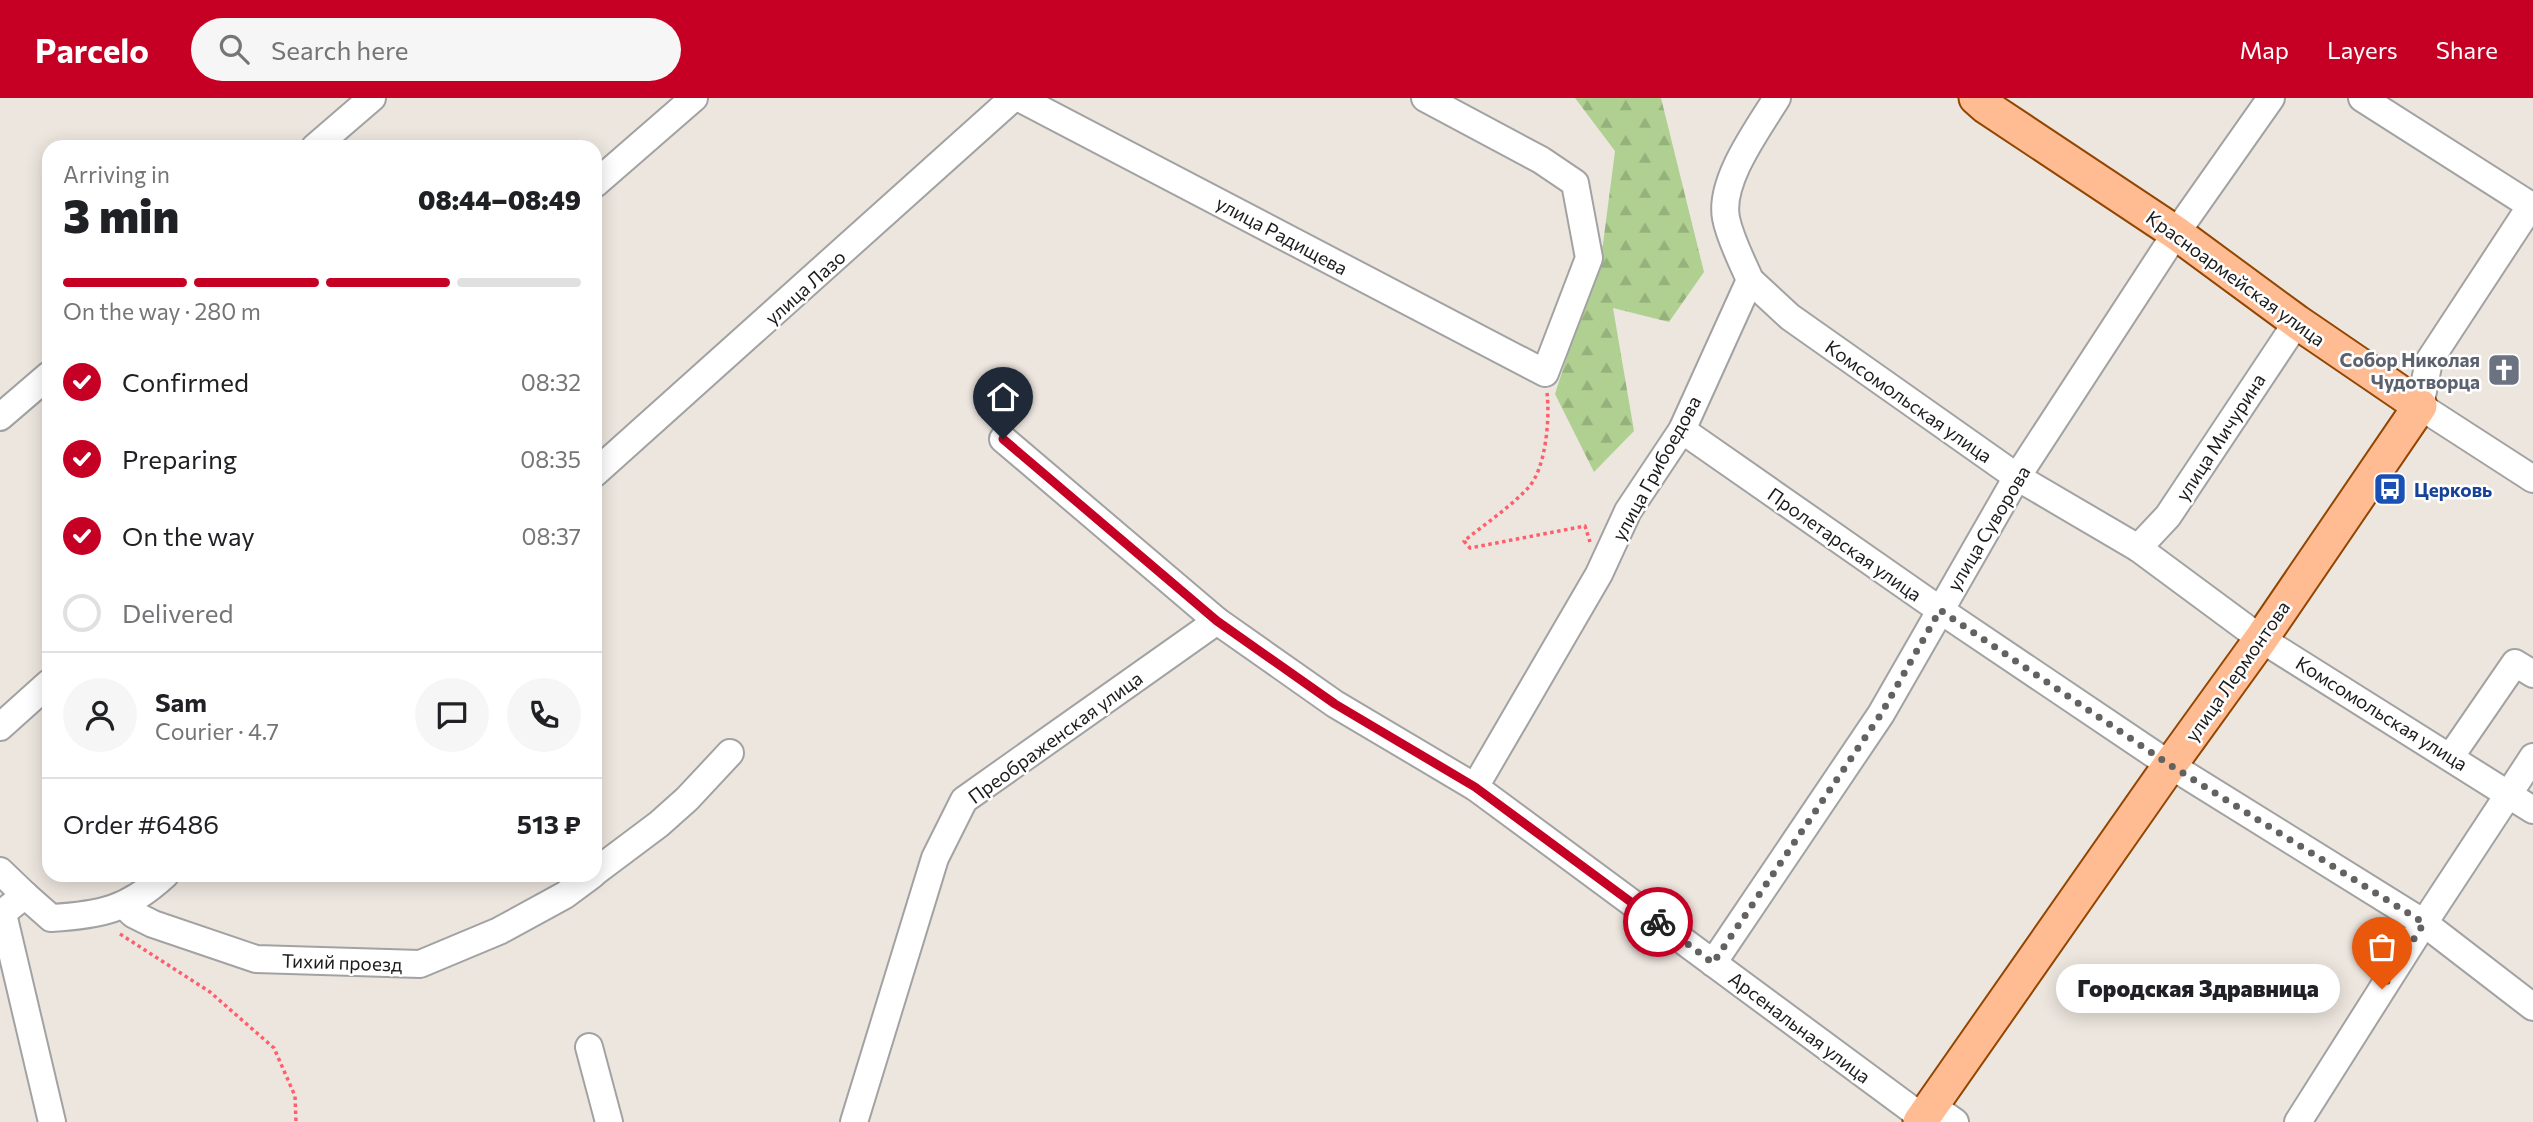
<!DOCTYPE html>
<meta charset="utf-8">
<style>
body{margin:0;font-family:Commissioner,sans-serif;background:#f6f6f6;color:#202124;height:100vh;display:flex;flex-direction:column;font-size:26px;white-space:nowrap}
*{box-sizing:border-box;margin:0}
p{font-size:23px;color:#757577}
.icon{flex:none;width:38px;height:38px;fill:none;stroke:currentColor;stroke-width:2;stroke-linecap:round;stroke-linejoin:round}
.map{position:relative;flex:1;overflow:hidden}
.sheet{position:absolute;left:42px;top:42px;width:560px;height:742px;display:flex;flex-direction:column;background:#fff;border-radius:21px;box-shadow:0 4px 18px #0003}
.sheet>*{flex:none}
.pin{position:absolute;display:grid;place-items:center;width:60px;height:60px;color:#fff;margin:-72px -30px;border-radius:50% 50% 50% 0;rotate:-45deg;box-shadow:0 0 7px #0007}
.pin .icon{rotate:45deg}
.courier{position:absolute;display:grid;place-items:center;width:70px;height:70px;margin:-35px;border:5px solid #c60025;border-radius:50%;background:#fff;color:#222;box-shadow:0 2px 9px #0007}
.bubble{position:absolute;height:49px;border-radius:24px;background:#fff;box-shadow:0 4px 18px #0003;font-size:23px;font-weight:800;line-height:49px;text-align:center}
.head em{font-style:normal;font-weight:800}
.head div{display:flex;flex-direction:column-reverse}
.head{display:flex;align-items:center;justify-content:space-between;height:119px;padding:0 21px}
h1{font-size:46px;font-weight:800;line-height:52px}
.bar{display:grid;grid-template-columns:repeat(4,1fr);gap:10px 7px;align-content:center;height:84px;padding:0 21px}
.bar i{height:9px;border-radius:5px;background:#e0e0e0}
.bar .active{background:#c60025}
.bar p{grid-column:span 4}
.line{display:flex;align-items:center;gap:18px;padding:0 21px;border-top:2px solid #e0e0e0}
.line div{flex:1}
.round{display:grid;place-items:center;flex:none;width:74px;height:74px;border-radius:37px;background:#f6f6f6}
ol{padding:0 21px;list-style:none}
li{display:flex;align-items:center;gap:21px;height:77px}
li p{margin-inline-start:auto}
li .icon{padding:7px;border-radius:50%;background:#c60025;color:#fff;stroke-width:4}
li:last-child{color:#757577}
li i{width:38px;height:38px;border:4px solid #e0e0e0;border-radius:50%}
header{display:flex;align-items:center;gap:42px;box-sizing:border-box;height:98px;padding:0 35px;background:#c60025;color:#fff}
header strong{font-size:33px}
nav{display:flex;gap:38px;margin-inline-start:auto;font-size:24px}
.search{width:490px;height:63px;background:#f6f6f6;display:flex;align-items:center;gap:18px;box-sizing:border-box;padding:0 24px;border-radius:38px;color:#757577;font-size:26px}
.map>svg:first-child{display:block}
</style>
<header>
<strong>Parcelo</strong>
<div class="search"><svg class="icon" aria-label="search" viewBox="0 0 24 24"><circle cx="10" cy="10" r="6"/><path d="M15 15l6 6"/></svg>Search here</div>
<nav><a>Map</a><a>Layers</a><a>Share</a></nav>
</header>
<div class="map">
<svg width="2533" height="1024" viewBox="0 0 2533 1024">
<defs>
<pattern id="forest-firs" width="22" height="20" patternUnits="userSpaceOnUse" patternTransform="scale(1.75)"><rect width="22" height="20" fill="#afd091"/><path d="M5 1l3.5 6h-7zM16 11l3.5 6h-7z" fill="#96b27c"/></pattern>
</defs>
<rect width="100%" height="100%" fill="#ede6df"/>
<polygon fill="url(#forest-firs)" points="1575,0 1661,0 1704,174 1669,224 1613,210 1634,333 1594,374 1555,296 1603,146 1615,53"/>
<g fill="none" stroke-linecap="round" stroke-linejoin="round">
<defs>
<g id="minor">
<polyline points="1019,0 1545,275 1589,160 1575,85 1541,62 1425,0"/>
<polyline points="2362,0 2533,109"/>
<polyline points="315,49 372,0"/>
<polyline points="595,86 694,0"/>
<polyline points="2530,109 2429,263 2420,308 2533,381"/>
<polyline points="1750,182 1790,219 2017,379 2138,450 2261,541 2533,712"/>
<polyline points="0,319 49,277"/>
<polyline points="1682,332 1940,512 2170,667 2424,825 2533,909"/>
<polyline points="1003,341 1217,523 1335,606 1475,689 1923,1020"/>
<polyline points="595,375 1013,0"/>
<polyline points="2138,450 2168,418 2297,224"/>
<polyline points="0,629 49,585"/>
<polyline points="2451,658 2515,565 2533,576"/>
<path d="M1475,689L1599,476L1628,413L1682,332L1750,182C1742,163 1730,141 1726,120C1719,83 1758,31 1777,0"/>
<polyline points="0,773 25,797"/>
<polyline points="595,774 659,726 687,701 730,655"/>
<polyline points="124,807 133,816 153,826 256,861 420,866 499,833 565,797 592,777"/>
<polyline points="3,816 52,1024"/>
<path d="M0,817L25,797L51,820C101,817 127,812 165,777"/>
<polyline points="1713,865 1881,616 2017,379 2176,135 2271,0"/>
<polyline points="589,949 609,1024"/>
<polyline points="1931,1007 1955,1024"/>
<polyline points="854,1024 935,760 964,702 1217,523"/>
<polyline points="2298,1024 2424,825 2533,659"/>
</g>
<polyline id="major" points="1920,1024 2170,667 2261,541 2420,308 2297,224 2176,135 1985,8 1976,0"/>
</defs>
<use href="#minor" stroke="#a2a2a2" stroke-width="30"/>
<use href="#major" stroke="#924600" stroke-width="37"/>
<g stroke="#ff5f6c" stroke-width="3.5" stroke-dasharray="3.5 3.5" stroke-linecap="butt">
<path d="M1547,295C1550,320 1546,371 1528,390C1509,410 1485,426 1464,443L1470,450L1585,428L1590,444"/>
<polyline points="120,836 210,894 274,950 295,998 296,1024"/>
</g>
<use href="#minor" stroke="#fff" stroke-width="26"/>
<use href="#major" stroke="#ffbc93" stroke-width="33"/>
</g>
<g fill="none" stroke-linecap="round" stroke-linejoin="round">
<polyline stroke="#646260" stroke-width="7" stroke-dasharray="0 12.6" points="1658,824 1713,865 1881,616 1940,512 2170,667 2424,825 2382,891"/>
<polyline stroke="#c60025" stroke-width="9" points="1003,341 1217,523 1335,606 1475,689 1658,824"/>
</g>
<defs>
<symbol id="church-square" viewBox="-11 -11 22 22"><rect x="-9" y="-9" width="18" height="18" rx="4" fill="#6b7280" stroke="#fff"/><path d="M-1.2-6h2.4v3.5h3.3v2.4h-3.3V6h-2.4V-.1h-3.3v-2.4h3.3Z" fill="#fff"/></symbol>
<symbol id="bus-square" viewBox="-11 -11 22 22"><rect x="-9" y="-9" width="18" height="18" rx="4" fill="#1a4fb4" stroke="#fff"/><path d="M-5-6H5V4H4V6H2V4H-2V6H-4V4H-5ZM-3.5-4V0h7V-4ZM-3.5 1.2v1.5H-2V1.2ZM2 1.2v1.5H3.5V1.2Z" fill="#fff"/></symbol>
</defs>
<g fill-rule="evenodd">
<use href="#church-square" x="2485" y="253" width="38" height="38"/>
<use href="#bus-square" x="2371" y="372" width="38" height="38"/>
</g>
<g text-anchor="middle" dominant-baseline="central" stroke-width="5" stroke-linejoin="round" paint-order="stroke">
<g font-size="19" fill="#1b1b1b" stroke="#fff">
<text transform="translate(1282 137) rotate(28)">улица Радищева</text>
<text transform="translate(2236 180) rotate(36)">Красноармейская улица</text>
<text transform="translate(805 189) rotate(-42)">улица Лазо</text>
<text transform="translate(1909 303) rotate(35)">Комсомольская улица</text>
<text transform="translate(2220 339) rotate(-57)">улица Мичурина</text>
<text transform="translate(1656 370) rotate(-61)">улица Грибоедова</text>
<text transform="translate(1988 430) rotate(-59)">улица Суворова</text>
<text transform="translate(1845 446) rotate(35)">Пролетарская улица</text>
<text transform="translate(2237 573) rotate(-55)">улица Лермонтова</text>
<text transform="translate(2382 615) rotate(32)">Комсомольская улица</text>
<text transform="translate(1055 639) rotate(-36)">Преображенская улица</text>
<text transform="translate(342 864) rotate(2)">Тихий проезд</text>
<text transform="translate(1800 929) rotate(37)">Арсенальная улица</text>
</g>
<g font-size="19" font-weight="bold" fill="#5b616d" stroke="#fff" text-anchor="end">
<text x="2480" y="261">Собор Николая<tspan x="2480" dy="22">Чудотворца</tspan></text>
</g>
<g font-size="19" font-weight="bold" fill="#164399" stroke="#fff" text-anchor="start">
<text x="2414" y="391">Церковь</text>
</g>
</g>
</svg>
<div class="pin" style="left:2382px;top:891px;background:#ea580c"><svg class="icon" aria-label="bag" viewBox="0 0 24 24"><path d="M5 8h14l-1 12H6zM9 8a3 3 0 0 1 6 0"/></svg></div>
<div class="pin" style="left:1003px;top:341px;background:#1f2937"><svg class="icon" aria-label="home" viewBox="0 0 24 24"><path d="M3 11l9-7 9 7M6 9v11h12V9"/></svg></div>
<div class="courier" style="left:1658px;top:824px"><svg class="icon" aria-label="bike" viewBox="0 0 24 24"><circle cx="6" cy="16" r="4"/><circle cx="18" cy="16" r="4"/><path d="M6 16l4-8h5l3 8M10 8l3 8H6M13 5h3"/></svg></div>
<div class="bubble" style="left:2056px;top:866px;width:284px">Городская Здравница</div>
<section class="sheet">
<div class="head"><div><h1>3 min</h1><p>Arriving in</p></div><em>08:44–08:49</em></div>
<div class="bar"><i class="active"></i><i class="active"></i><i class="active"></i><i></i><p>On the way · 280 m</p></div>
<ol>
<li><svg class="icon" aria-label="check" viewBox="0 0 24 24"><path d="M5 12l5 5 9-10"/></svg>Confirmed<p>08:32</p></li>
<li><svg class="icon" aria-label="check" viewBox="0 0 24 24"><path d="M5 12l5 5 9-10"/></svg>Preparing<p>08:35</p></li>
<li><svg class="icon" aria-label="check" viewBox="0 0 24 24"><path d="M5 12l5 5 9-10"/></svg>On the way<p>08:37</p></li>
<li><i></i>Delivered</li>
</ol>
<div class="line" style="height:126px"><a class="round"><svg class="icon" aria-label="person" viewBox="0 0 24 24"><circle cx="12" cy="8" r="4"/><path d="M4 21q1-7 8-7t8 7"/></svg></a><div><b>Sam</b><p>Courier · 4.7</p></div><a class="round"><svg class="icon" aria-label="chat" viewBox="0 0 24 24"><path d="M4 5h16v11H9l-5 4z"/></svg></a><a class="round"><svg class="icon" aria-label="phone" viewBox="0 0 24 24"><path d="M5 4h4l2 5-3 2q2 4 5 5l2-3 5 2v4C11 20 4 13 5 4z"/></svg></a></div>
<div class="line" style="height:91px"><div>Order #6486</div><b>513 ₽</b></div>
</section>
</div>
